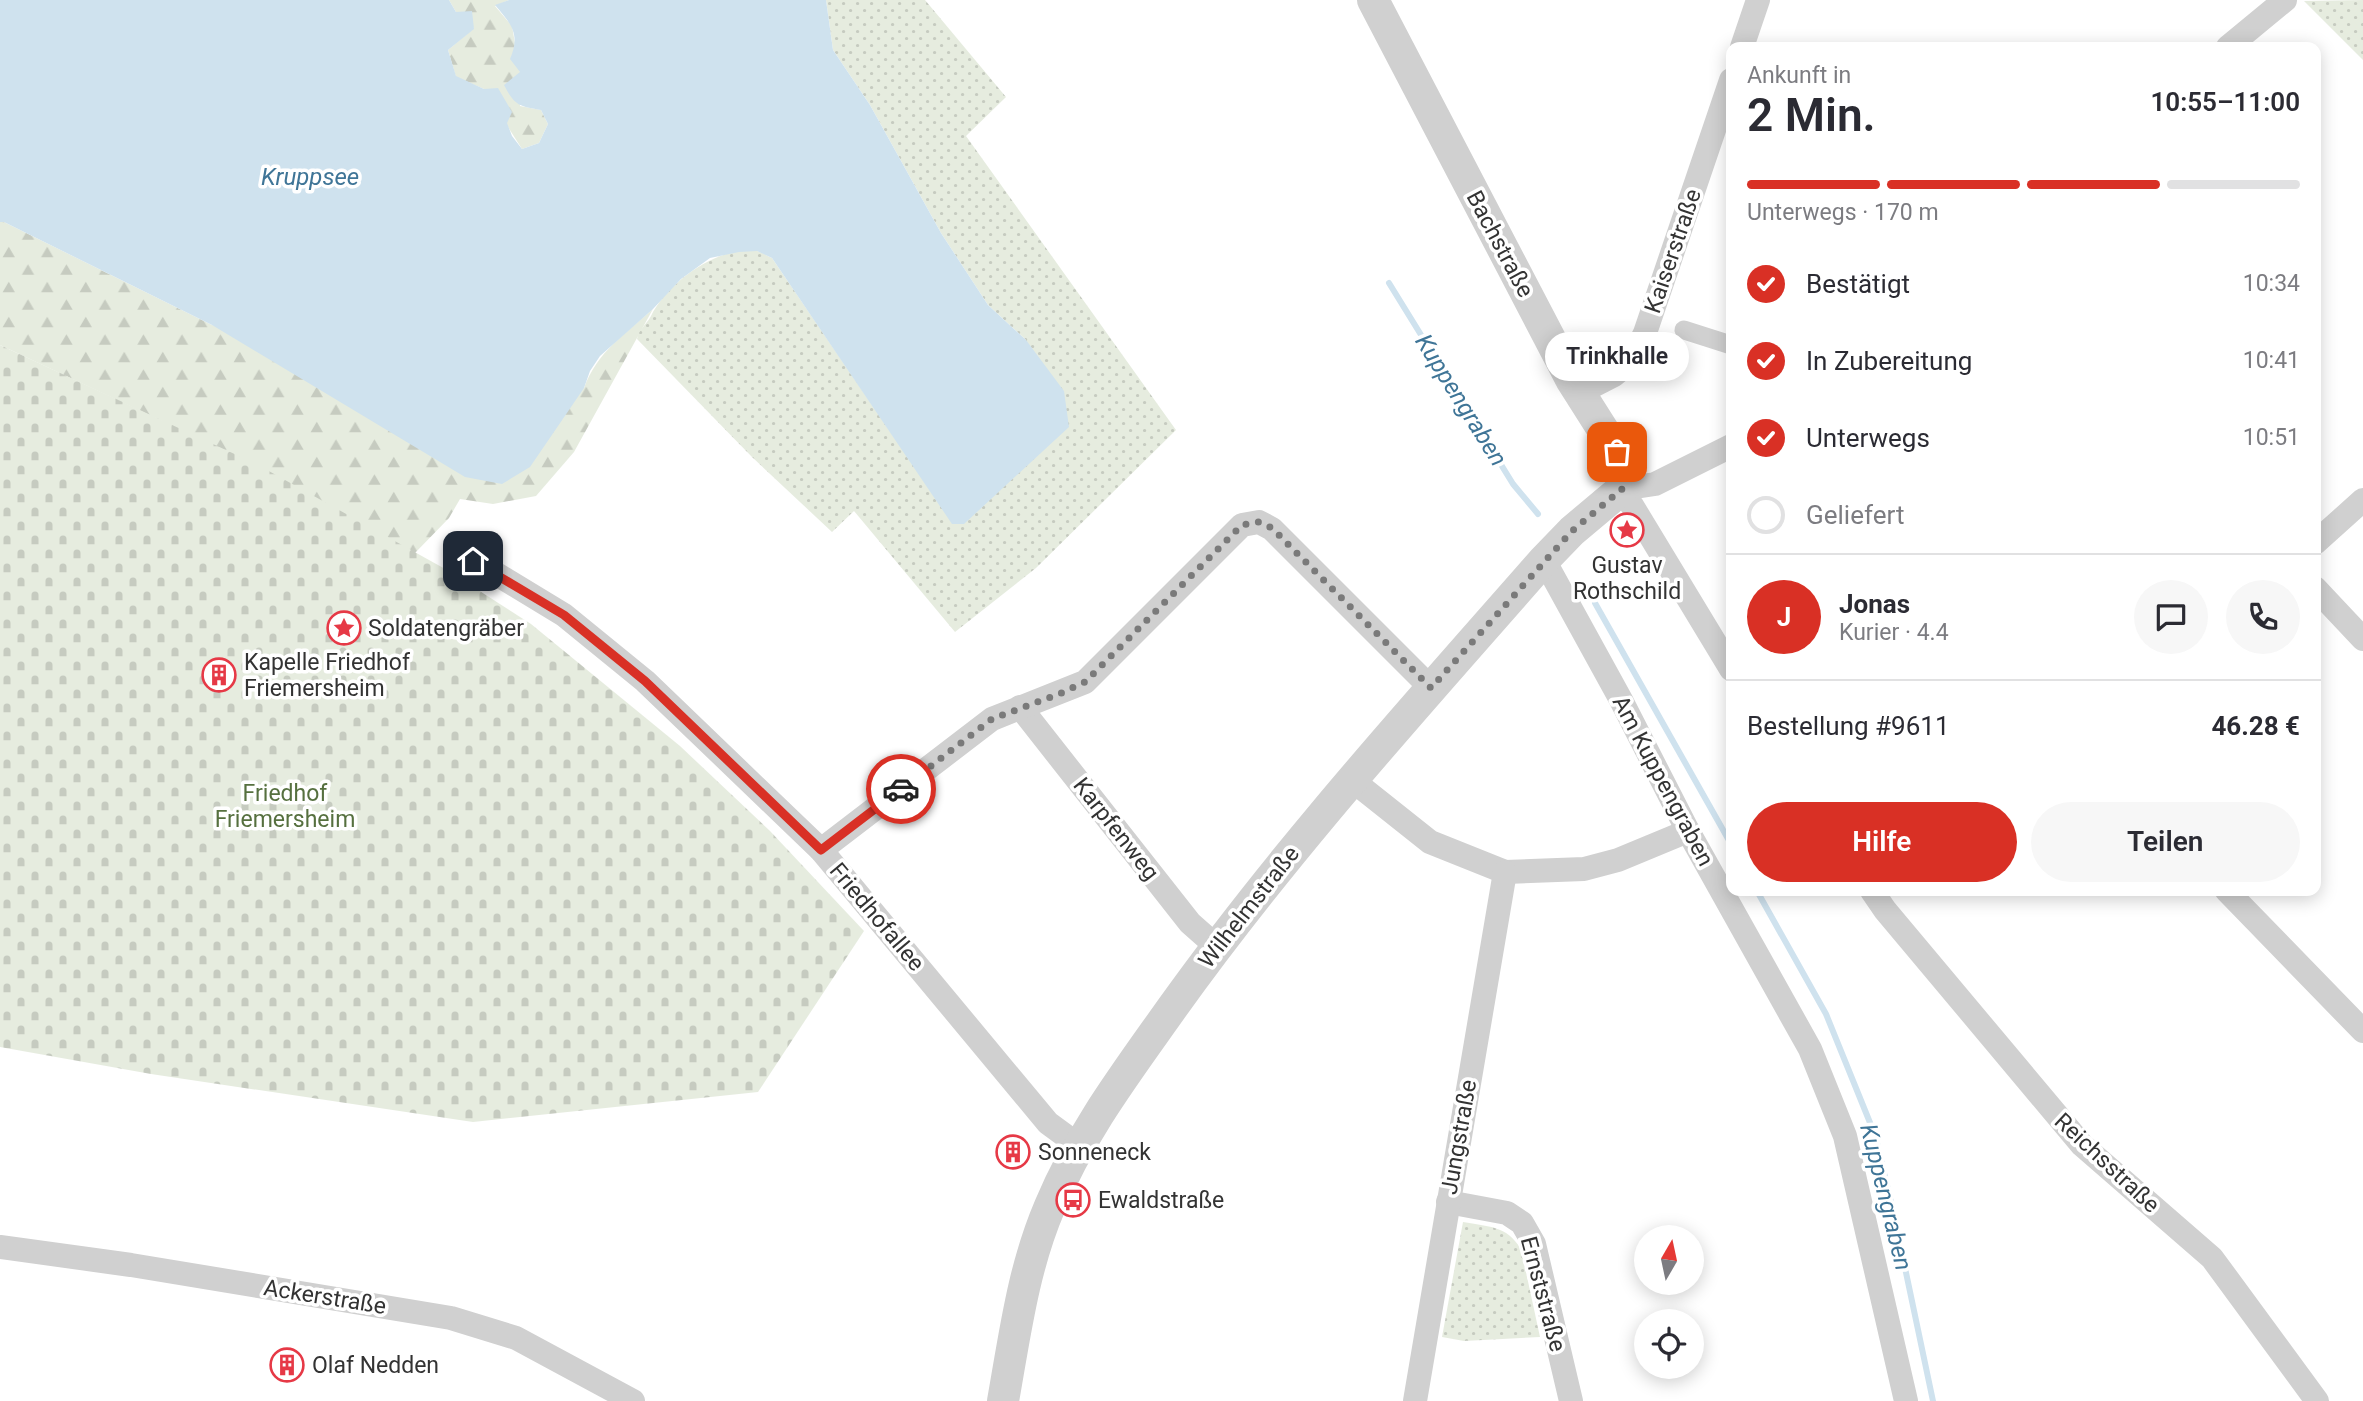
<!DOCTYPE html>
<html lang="de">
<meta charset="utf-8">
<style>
body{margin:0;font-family:Roboto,sans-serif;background:#f7f7f7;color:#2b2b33;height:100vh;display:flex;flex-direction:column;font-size:26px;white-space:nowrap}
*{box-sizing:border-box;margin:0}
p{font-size:23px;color:#7c7c81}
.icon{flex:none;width:38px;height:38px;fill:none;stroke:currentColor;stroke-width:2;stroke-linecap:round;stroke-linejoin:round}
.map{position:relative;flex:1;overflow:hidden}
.panel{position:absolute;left:1726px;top:42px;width:595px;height:854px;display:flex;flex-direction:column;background:#fff;border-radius:14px;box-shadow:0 4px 18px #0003}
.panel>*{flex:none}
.needle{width:46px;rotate:9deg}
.controls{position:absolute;left:1634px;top:1225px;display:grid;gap:14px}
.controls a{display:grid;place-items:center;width:70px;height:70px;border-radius:50%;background:#fff;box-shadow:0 4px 18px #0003;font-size:35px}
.pin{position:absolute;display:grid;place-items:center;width:60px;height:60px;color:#fff;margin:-30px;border-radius:14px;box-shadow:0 4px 10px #0006}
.courier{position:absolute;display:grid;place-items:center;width:70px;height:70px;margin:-35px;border:5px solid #d93025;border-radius:50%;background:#fff;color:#222;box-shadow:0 2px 9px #0007}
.bubble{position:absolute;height:49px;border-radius:24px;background:#fff;box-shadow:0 4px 18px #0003;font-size:23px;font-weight:600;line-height:49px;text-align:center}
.head em{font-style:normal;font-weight:600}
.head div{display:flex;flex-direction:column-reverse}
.head{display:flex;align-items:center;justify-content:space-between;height:119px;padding:0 21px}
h1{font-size:46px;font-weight:600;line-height:52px}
.bar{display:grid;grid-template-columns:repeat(4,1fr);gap:10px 7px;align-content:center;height:84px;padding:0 21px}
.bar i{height:9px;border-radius:5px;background:#e1e1e2}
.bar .on{background:#d93025}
.bar p{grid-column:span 4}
.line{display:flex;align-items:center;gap:18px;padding:0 21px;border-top:2px solid #e1e1e2}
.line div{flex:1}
.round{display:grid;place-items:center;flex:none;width:74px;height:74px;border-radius:37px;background:#f7f7f7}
ol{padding:0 21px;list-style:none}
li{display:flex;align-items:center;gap:21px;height:77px}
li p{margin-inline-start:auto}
li .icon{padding:7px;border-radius:50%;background:#d93025;color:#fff;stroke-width:4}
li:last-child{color:#7c7c81}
li i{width:38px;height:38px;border:4px solid #e1e1e2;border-radius:50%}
.primary-button{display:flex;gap:14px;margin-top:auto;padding:14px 21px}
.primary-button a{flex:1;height:80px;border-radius:42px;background:#d93025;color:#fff;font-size:28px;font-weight:600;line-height:80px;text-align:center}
.primary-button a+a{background:#f7f7f7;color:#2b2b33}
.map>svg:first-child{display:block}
</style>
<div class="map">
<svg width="2363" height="1401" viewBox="0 0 2363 1401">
<defs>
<pattern id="forest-firs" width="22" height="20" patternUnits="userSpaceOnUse" patternTransform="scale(1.75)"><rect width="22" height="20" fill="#e6ecdf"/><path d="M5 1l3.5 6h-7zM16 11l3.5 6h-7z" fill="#c6cbc0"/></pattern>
<pattern id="cemetery-stones" width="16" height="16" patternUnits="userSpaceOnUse" patternTransform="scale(1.75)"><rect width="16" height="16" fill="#e6ecdf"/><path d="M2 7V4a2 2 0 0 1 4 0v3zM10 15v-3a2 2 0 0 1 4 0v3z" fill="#c6cbc0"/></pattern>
<pattern id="park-dots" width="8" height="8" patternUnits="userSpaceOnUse" patternTransform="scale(1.75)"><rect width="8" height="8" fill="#e6ecdf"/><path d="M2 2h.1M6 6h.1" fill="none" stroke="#c6cbc0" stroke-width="1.8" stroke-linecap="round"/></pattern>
</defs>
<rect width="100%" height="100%" fill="#fff"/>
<g fill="url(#forest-firs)">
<polygon points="449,0 509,0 495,6 512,26 520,72 520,106 541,110 548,124 539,143 522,149 484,89 456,77 448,50 474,28 456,12"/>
<path d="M0,222H4L212,325L584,388C598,351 624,335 653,309L574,452L536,496L493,504L460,499L449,518L415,553L162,421L0,345Z"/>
</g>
<polygon fill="url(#cemetery-stones)" points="0,345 258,465 447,570 531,624 680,746 770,831 864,931 758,1092 473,1122 151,1074 0,1047"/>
<g fill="url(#park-dots)">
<path d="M826,0H925L1006,97L966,136L1176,430L1036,568L955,632L854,511L832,532L752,457L637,339C639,329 646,325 651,316C667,283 718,245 757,251C762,252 767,256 772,258L953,524L1026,340L988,305L941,233L870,105L833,50Z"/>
<polygon points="2363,0 2363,60 2304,1"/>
<path d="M1463,1222C1489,1227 1506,1225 1521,1249L1540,1337L1464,1341L1442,1337Z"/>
</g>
<path fill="#cfe2ee" d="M0,0H449L456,12L472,11L474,29L448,50L456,76L484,89L498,88L512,112L507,123L512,136L522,149L539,143L548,124L541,110C519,106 515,106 504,85L520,72L510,59C521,34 511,24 495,5L509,0H826L833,50L870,105L941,233L988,305L1026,340L1064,391L1069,427L964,524H952L772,258L757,251L739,252L710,258L681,279L653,309L600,356L590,371L584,388L530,467L502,484L465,477L212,325L4,222H0Z"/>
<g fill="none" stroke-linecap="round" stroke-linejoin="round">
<g stroke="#cfe2ee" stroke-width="6">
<polyline points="1389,283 1513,484 1538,514"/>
<polyline points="1595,603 1731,844"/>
<polyline points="1757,891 1826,1014 1875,1135 1892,1206 1933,1401"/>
</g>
<polyline stroke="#d0d0d0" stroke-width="19" points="1684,330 1731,345"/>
<g stroke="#d0d0d0" stroke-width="24">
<polyline points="1742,47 1758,0"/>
<polyline points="2228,47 2285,0"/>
<polyline points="1579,393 1614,375 1631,361 1645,333 1731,80"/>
<polyline points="1731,446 1655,484 1622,489 1731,669"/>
<polyline points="2315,543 2363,500"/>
<polyline points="460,552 564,615 645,681 821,850 1048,1123 1078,1145"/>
<polyline points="1544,560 1621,700 1688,831 1810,1049 1845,1136 1906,1401"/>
<polyline points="2315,588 2363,639"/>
<polyline points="1020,707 1190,923 1216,946"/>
<polyline points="1352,780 1430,842 1505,872 1584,869 1618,860 1688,831"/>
<polyline points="821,850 992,719 1085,682 1242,525 1259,522 1272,529 1431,688"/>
<polyline points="1872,891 1885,910 2082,1145 2212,1258 2317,1401"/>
<polyline points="2227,891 2363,1031"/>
<polyline points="1448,1202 1507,1213 1522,1223 1534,1244 1571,1401"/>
<polyline points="0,1247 131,1265 451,1318 516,1338 633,1401"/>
<polyline points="1415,1401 1505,872"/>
</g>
<path stroke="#d0d0d0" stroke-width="32" d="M1003,1401C1015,1334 1023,1269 1050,1206C1081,1132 1126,1073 1172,1008C1285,850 1416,706 1544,560L1572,531L1622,489L1623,471L1617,452L1572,381L1373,0"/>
</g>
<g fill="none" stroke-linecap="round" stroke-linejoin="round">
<polyline stroke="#7a7a7a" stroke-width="7" stroke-dasharray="0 12.6" points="901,789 992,719 1059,694 1085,682 1242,525 1259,522 1272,528 1431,688 1572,531 1622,489 1623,471 1617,452"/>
<polyline stroke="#d93025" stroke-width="9" points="473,561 564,615 645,681 821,850 901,789"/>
</g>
<defs>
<symbol id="sight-ring" viewBox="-11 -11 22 22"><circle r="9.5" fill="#fff" stroke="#e63946" stroke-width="1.5"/><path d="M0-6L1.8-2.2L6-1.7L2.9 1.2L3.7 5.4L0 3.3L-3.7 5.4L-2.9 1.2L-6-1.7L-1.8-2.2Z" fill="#e63946"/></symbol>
<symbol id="building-ring" viewBox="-11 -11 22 22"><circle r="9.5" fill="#fff" stroke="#e63946" stroke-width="1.5"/><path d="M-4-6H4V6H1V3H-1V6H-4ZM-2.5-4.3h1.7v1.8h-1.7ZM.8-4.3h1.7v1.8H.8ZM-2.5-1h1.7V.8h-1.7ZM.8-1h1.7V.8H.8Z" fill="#e63946"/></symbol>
<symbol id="bus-ring" viewBox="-11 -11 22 22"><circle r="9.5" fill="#fff" stroke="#e63946" stroke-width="1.5"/><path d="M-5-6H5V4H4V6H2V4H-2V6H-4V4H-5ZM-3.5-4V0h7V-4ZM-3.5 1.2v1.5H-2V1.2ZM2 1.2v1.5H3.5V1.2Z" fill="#e63946"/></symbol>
</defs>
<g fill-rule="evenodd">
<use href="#sight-ring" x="1608" y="511" width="38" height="38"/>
<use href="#sight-ring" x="325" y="609" width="38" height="38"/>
<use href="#building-ring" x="200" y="656" width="38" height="38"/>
<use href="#building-ring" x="994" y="1133" width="38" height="38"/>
<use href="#bus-ring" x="1054" y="1181" width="38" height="38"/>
<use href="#building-ring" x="268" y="1346" width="38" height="38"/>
</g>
<g text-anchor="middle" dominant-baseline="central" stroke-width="7" stroke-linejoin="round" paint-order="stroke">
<g font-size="23" fill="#333" stroke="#fff">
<text transform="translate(1500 244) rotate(62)">Bachstraße</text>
<text transform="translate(1673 251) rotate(-71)">Kaiserstraße</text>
<text transform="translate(1663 781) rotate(62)">Am Kuppengraben</text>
<text transform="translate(1116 829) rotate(52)">Karpfenweg</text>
<text transform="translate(1249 907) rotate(-52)">Wilhelmstraße</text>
<text transform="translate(877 917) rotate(50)">Friedhofallee</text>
<text transform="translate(1459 1137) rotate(-80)">Jungstraße</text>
<text transform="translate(2107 1163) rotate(43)">Reichsstraße</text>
<text transform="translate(1543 1294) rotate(75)">Ernststraße</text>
<text transform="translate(325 1297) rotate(9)">Ackerstraße</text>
</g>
<g font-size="23" fill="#333" stroke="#fff" text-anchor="start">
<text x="1627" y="565" text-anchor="middle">Gustav<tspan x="1627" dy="26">Rothschild</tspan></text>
<text x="368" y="628">Soldatengräber</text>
<text x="244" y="662">Kapelle Friedhof<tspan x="244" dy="26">Friemersheim</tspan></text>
<text x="1038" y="1152">Sonneneck</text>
<text x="1098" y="1200">Ewaldstraße</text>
<text x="312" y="1365">Olaf Nedden</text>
</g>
<g font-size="23" fill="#56703f" stroke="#fff">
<text x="285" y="793">Friedhof<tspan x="285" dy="26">Friemersheim</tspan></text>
</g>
<g font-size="24" font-style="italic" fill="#3f7597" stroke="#fff">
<text x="310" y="177">Kruppsee</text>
<text transform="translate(1461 400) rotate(58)">Kuppengraben</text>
<text transform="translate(1886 1197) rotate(76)">Kuppengraben</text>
</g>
</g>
</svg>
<div class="controls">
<a><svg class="needle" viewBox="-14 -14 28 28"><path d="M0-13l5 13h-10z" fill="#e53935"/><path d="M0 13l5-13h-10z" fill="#7c7c81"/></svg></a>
<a><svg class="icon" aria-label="locate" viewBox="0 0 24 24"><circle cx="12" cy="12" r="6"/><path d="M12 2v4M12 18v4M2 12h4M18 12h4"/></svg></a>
</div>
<div class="pin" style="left:1617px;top:452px;background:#ea580c"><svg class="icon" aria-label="bag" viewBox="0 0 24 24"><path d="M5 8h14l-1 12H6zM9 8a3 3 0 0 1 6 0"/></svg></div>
<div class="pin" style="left:473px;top:561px;background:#1f2937"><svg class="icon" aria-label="home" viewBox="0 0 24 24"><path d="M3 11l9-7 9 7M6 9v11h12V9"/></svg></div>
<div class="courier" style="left:901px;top:789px"><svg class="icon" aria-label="car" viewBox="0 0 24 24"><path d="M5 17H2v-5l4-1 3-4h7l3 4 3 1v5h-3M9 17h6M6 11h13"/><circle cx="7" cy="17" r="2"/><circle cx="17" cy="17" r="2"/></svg></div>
<div class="bubble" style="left:1545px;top:332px;width:144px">Trinkhalle</div>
<section class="panel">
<div class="head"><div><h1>2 Min.</h1><p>Ankunft in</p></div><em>10:55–11:00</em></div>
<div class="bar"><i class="on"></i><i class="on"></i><i class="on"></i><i></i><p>Unterwegs · 170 m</p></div>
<ol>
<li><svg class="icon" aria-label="check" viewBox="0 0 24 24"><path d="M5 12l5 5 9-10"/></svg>Bestätigt<p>10:34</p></li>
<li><svg class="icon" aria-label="check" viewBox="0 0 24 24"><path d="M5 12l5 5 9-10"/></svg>In Zubereitung<p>10:41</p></li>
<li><svg class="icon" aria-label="check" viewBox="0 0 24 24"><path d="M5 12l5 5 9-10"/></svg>Unterwegs<p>10:51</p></li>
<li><i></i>Geliefert</li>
</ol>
<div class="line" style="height:126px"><b class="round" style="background:#d93025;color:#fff">J</b><div><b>Jonas</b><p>Kurier · 4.4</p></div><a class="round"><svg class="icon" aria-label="chat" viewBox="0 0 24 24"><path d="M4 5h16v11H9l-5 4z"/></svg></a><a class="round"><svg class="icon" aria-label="phone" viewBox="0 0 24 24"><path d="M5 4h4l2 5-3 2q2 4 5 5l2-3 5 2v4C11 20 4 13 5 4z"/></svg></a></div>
<div class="line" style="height:91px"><div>Bestellung #9611</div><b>46.28 €</b></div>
<div class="primary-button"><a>Hilfe</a><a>Teilen</a></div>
</section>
</div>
